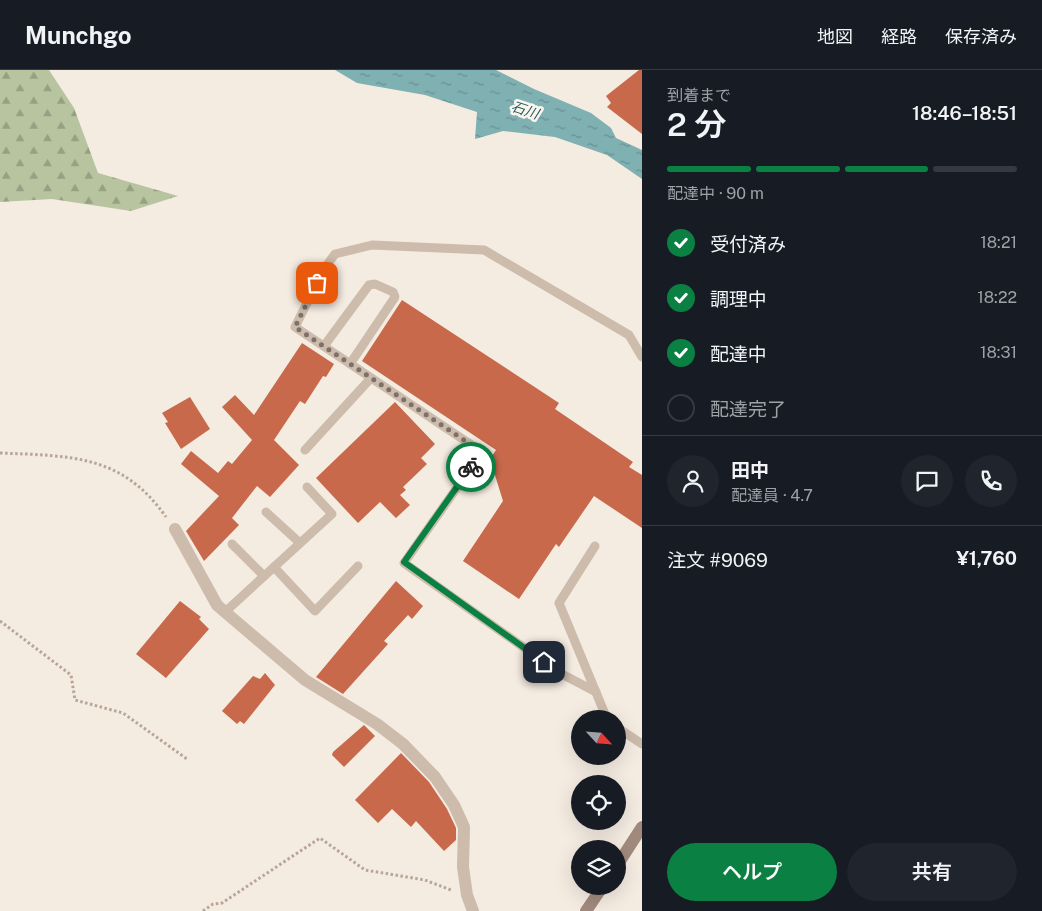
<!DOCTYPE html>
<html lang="ja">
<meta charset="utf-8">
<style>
body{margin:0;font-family:"Public Sans","Noto Sans JP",sans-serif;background:#20242c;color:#f1f3f6;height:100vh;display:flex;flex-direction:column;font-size:19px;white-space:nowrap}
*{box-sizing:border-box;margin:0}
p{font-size:16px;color:#9ea1a6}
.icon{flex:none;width:28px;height:28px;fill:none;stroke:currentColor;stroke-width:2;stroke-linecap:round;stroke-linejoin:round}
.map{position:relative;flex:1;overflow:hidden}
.panel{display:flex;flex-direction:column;background:#171b24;width:400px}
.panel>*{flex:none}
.needle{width:32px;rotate:116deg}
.fabs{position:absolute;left:571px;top:640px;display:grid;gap:10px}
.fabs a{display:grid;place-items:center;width:55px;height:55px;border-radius:50%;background:#171b24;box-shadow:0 5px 20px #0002;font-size:25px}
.pin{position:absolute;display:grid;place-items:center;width:42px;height:42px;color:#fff;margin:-21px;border-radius:10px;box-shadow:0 2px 8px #0006}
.courier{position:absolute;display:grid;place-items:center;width:50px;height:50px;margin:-25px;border:4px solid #0b8043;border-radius:50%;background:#fff;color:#222;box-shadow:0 1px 6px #0007}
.head em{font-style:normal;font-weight:600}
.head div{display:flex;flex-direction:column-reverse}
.head{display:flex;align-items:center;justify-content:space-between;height:85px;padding:0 25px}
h1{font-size:32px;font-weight:600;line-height:38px}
.bar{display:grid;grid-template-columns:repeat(4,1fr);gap:8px 5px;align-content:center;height:60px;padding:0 25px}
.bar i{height:6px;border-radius:4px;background:#363941}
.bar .selected{background:#0b8043}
.bar p{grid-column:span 4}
.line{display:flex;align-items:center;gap:12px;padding:0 25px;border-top:1px solid #363941}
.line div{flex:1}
.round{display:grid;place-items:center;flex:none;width:52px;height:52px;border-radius:26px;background:#20242c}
ol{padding:0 25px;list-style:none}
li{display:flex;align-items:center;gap:15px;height:55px}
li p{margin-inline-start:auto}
li .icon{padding:5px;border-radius:50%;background:#0b8043;color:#fff;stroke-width:4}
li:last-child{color:#9ea1a6}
li i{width:28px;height:28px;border:2px solid #363941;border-radius:50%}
.cta{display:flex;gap:10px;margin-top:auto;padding:10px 25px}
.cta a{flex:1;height:58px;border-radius:30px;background:#0b8043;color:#fff;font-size:20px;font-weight:600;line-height:58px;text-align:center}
.cta a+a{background:#20242c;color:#f1f3f6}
header{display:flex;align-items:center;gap:30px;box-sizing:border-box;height:70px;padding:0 25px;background:#171b24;border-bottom:1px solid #363941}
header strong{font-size:24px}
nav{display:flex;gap:28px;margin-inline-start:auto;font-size:18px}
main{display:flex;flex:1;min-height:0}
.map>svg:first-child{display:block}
</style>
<header>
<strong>Munchgo</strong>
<nav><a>地図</a><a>経路</a><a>保存済み</a></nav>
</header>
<main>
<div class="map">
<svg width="642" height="841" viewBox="0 0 642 841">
<defs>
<pattern id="forest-firs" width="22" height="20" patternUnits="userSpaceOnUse" patternTransform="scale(1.25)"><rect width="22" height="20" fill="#b8c4a0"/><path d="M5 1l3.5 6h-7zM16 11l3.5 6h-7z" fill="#97a083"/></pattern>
<pattern id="water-ripples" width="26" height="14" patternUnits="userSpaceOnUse" patternTransform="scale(1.25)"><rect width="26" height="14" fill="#7fb0b2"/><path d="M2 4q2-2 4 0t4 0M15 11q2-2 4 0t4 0" fill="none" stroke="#699091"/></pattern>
</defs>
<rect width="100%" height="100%" fill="#f4ebe1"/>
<polygon fill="url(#forest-firs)" points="0,0 49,0 74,38 98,103 178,126 131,141 52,129 0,132"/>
<polygon fill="url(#water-ripples)" points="335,0 496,0 534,19 591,43 611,58 616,68 642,80 642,109 607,85 555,67 503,61 475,69 477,42 425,25 357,13"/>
<g fill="#c8694b">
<polygon points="639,0 642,0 642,64 607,37 611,33 606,26"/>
<polygon points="402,230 559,333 555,339 633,392 629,397 642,405 642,458 594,426 559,477 556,474 519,529 463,491 503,431 490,389 496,380 362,291"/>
<polygon points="302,273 334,294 326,307 323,306 305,334 300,331 274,370 299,395 270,427 257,416 232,448 239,455 204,491 186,461 219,426 181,394 191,381 218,403 228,391 232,394 252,370 222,337 235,325 254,345"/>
<polygon points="190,327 210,359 181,379 165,353 168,352 162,343"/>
<polygon points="395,332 435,374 421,388 427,394 403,417 406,420 400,425 410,435 396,448 380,432 358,453 316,408"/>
<polygon points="396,511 423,536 412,549 408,545 384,571 388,574 343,624 316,607"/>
<polygon points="180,531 201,547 199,549 209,559 166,608 136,584"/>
<polygon points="265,603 275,615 244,654 240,651 237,654 222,641 253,606 260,609"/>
<polygon points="364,655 375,666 344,697 332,685 333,682"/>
<polygon points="401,683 429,712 447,739 456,758 456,770 444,781 416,751 411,757 392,739 378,753 355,730"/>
</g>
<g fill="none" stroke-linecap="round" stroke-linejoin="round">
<g stroke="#b9a596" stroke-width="3" stroke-dasharray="2.5 2.5" stroke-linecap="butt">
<path d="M0,383C70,386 122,384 166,447"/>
<polyline points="0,551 71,605 75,630 123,643 187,689"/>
<polyline points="203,841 213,834 222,833 320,768 365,800 425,810 451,820"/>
</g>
<g stroke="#cdbbac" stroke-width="9">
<polyline points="324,276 369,215 375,214 393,222 395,227 350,294"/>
<polyline points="305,380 371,308"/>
<polyline points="266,442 300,473"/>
<polyline points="232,474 264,506"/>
<polyline points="595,476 559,533 607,649"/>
<polyline points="274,497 315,541 358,496"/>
<polyline points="225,542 332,444 307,417"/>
<polyline points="596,622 560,603 404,493 482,382 295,257 324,199 335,184 372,175 484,180 629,265 642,287"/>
<polyline points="618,658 642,674"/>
</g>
<polyline stroke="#cdbbac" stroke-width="12" points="175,459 217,535 225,542 305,610 377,654 403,674 435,707 454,735 464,757 463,797 467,825 473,841"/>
<g stroke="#a18a7d" stroke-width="12">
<polyline points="618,794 642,757"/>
<polyline points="586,841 603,816"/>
</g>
</g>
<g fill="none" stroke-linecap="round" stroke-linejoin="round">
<polyline stroke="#7c716b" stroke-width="5" stroke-dasharray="0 9" points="317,213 295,257 482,382 471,397"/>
<polyline stroke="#0b8043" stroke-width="6" points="471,397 404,492 544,592"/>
</g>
<g text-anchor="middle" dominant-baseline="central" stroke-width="5" stroke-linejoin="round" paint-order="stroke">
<g font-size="14" font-style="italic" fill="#1f5a5e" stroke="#fbf5ee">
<text transform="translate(525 40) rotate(18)">石川</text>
</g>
</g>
</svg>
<div class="fabs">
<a><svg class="needle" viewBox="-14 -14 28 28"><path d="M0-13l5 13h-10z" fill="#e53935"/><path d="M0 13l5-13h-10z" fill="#9ea1a6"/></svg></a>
<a><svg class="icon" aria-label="locate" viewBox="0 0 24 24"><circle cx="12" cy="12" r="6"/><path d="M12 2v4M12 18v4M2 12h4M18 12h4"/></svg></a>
<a><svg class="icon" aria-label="layers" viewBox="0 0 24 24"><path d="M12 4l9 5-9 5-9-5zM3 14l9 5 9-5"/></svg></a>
</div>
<div class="pin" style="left:317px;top:213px;background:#ea580c"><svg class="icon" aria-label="bag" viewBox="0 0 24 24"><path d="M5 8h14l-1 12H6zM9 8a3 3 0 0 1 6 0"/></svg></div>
<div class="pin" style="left:544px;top:592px;background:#1f2937"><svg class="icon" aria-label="home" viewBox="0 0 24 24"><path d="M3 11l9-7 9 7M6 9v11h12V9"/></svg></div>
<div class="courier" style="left:471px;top:397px"><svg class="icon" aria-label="bike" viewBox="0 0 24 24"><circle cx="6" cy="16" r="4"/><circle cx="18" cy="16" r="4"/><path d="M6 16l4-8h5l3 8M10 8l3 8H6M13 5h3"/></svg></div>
</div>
<section class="panel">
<div class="head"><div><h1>2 分</h1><p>到着まで</p></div><em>18:46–18:51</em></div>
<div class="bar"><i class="selected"></i><i class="selected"></i><i class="selected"></i><i></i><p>配達中 · 90 m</p></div>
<ol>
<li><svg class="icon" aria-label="check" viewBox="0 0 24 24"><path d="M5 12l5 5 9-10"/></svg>受付済み<p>18:21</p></li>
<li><svg class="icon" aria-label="check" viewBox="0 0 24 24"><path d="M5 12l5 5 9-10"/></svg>調理中<p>18:22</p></li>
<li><svg class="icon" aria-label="check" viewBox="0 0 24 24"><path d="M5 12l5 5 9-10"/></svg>配達中<p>18:31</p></li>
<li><i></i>配達完了</li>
</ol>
<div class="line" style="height:90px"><a class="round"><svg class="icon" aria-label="person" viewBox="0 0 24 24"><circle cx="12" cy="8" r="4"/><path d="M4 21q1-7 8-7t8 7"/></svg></a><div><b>田中</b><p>配達員 · 4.7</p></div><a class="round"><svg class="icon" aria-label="chat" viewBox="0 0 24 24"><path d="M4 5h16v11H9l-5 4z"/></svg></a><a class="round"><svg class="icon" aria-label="phone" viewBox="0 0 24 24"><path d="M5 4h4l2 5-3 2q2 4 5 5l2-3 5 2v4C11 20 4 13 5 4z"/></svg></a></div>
<div class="line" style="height:65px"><div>注文 #9069</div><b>¥1,760</b></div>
<div class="cta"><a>ヘルプ</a><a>共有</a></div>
</section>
</main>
